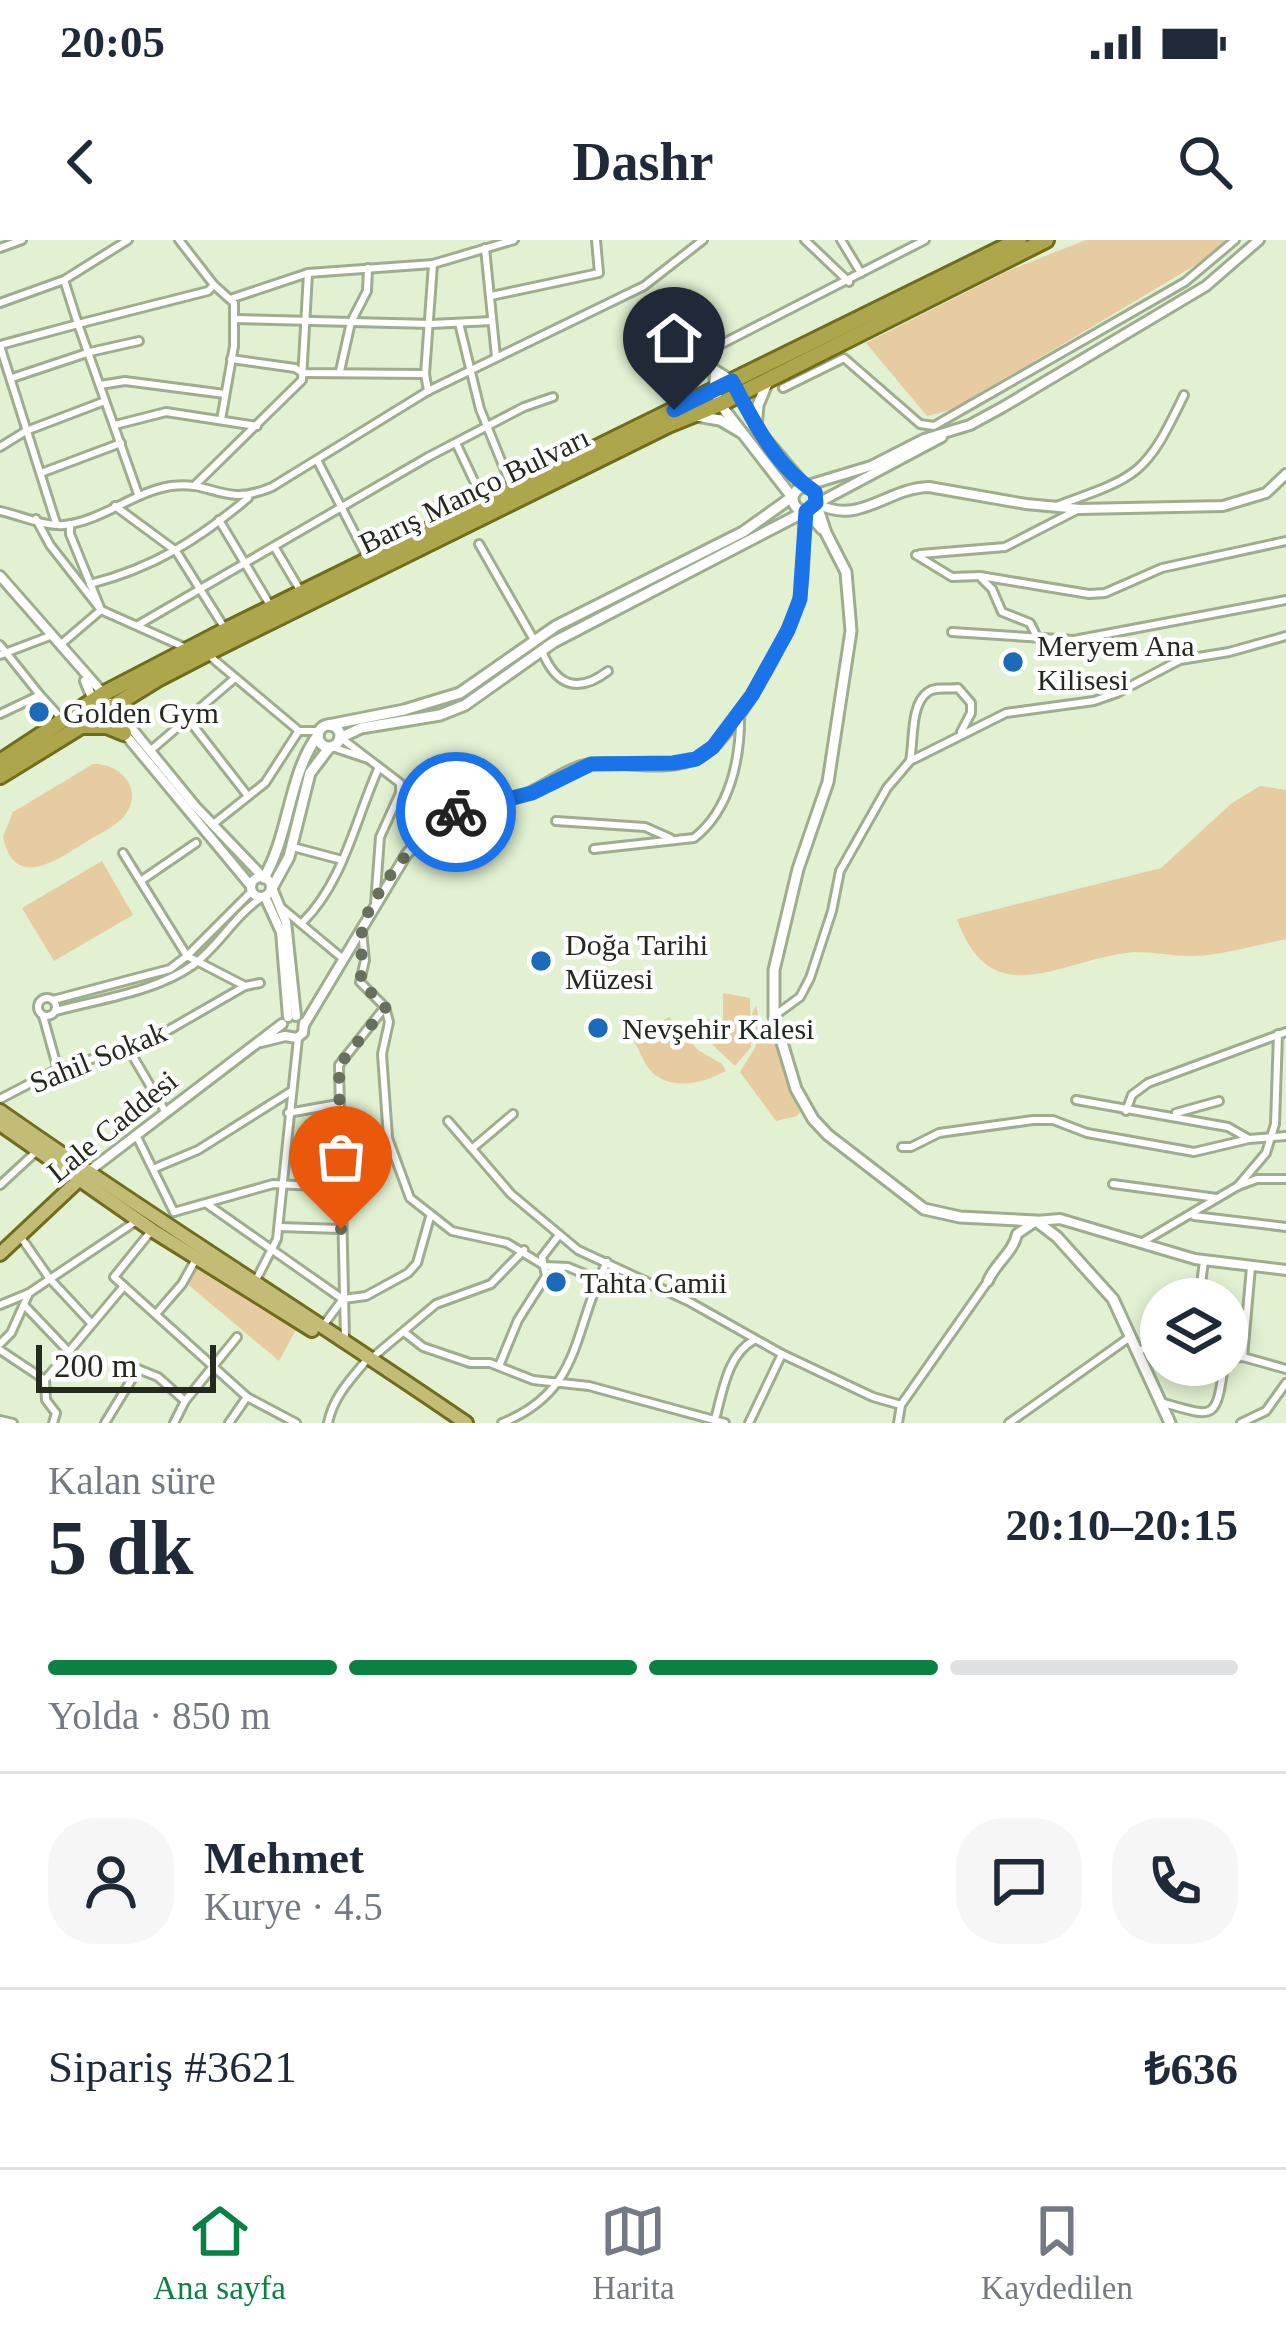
<!DOCTYPE html>
<html lang="tr">
<meta charset="utf-8">
<style>
body{margin:0;font-family:"Times New Roman",serif;background:#f6f6f7;color:#1f2937;height:100vh;display:flex;flex-direction:column;font-size:45px;white-space:nowrap}
*{box-sizing:border-box;margin:0}
p{font-size:39px;color:#747a83}
.icon{flex:none;width:66px;height:66px;fill:none;stroke:currentColor;stroke-width:2;stroke-linecap:round;stroke-linejoin:round}
.map{position:relative;height:1183px;overflow:hidden}
.side{display:flex;flex-direction:column;background:#fff;flex:1}
.side>*{flex:none}
.tools{position:absolute;left:1140px;top:1038px;display:grid;gap:24px}
.tools a{display:grid;place-items:center;width:108px;height:108px;border-radius:50%;background:#fff;box-shadow:0 6px 18px #0003;font-size:60px}
.scale{position:absolute;left:36px;bottom:30px;width:180px;box-sizing:border-box;padding-left:12px;border:6px solid #252a1e;border-top:0;font-size:33px;line-height:42px;white-space:nowrap;color:#252a1e;-webkit-text-stroke:9px #fff;paint-order:stroke}
.pin{position:absolute;display:grid;place-items:center;width:102px;height:102px;color:#fff;margin:-123px -51px;border-radius:50% 50% 50% 0;rotate:-45deg;box-shadow:0 0 12px #0007}
.pin .icon{rotate:45deg}
.courier{position:absolute;display:grid;place-items:center;width:120px;height:120px;margin:-60px;border:9px solid #1a73e8;border-radius:50%;background:#fff;color:#222;box-shadow:0 3px 15px #0007}
.overview em{font-style:normal;font-weight:700}
.overview div{display:flex;flex-direction:column-reverse}
.overview{display:flex;align-items:center;justify-content:space-between;height:204px;padding:0 48px}
h1{font-size:78px;font-weight:700;line-height:90px}
.bar{display:grid;grid-template-columns:repeat(4,1fr);gap:18px 12px;align-content:center;height:144px;padding:0 48px}
.bar i{height:15px;border-radius:9px;background:#e0e1e3}
.bar .selected{background:#0b8043}
.bar p{grid-column:span 4}
.line{display:flex;align-items:center;gap:30px;padding:0 48px;border-top:3px solid #e0e1e3}
.line div{flex:1}
.round{display:grid;place-items:center;flex:none;width:126px;height:126px;border-radius:48px;background:#f6f6f7}
.status{display:flex;justify-content:space-between;align-items:center;height:84px;padding:0 60px;background:#fff;direction:ltr}
.status svg{height:33px;fill:currentColor}
header{display:flex;justify-content:space-between;align-items:center;height:156px;padding:0 48px;background:#fff;font-size:54px;font-weight:700}
.tabs{display:flex;justify-content:space-around;align-items:center;height:168px;border-top:3px solid #e0e1e3;background:#fff;font-size:33px;color:#747a83}
.tabs a{display:grid;justify-items:center;gap:6px}
.tabs .selected{color:#0b8043}
.map>svg:first-child{display:block}
</style>
<div class="status"><b>20:05</b><svg viewBox="0 0 49 12"><path d="M0 12V9h3v3zM5 12V6h3v6zM10 12V3h3v9zM15 12V0h3v12zM26 1h20v11H26zM47 4h2v5h-2z"/></svg></div>
<header><svg class="icon" aria-label="back" viewBox="0 0 24 24"><path d="M15 5l-7 7 7 7"/></svg>Dashr<svg class="icon" aria-label="search" viewBox="0 0 24 24"><circle cx="10" cy="10" r="6"/><path d="M15 15l6 6"/></svg></header>
<div class="map">
<svg width="1286" height="1183" viewBox="0 0 1286 1183">
<rect width="100%" height="100%" fill="#e1f1d1"/>
<g fill="#e7cca2">
<polygon points="1086,0 1226,0 1199,23 954,169 927,176 866,103 1010,30"/>
<path d="M93,524C120,523 145,549 125,575C116,587 98,594 86,602C57,620 14,651 3,597L13,572Z"/>
<path d="M1260,546L1286,550V699C1256,705 1224,715 1194,716C1170,717 1144,709 1120,714C1052,725 990,771 957,679L1161,628L1232,563Z"/>
<polygon points="102,621 133,675 54,721 22,668"/>
<polygon points="723,753 750,758 751,807 735,826 698,791 701,780 723,779"/>
<polygon points="756,765 760,785 770,785 789,850 800,872 797,876 776,881 740,832 756,806 752,774"/>
<path d="M669,777L698,810L722,824L726,831C706,842 672,852 652,832C644,825 639,808 632,798Z"/>
<polygon points="196,1021 297,1088 279,1121 184,1041"/>
</g>
<g fill="none" stroke-linecap="round" stroke-linejoin="round">
<defs>
<g id="minor">
<polyline points="179,0 214,45 234,63 234,106 221,180"/>
<polyline points="805,0 849,42"/>
<polyline points="841,0 861,33"/>
<polyline points="0,8 22,0"/>
<polyline points="485,8 496,117"/>
<polyline points="64,40 78,84 208,51 213,46"/>
<polyline points="491,56 599,33 596,0"/>
<polyline points="230,59 308,33 433,24 514,0"/>
<polyline points="0,63 64,40 128,0"/>
<polyline points="234,79 431,84 492,81"/>
<polyline points="459,83 480,169 511,245"/>
<polyline points="0,105 78,84 138,254"/>
<polyline points="0,106 56,283"/>
<polyline points="231,119 295,128 303,133 425,134"/>
<polyline points="340,131 351,82 367,51 368,28"/>
<polyline points="716,131 706,114 708,111 925,0"/>
<polyline points="12,138 90,112 139,101"/>
<polyline points="100,145 125,141 225,154"/>
<polyline points="783,148 844,118 920,184 934,186 1185,42 1235,0"/>
<polyline points="428,151 425,134 433,24"/>
<polyline points="115,185 166,172 257,186"/>
<polyline points="456,203 483,260"/>
<polyline points="0,207 26,191 105,161"/>
<polyline points="317,220 367,317"/>
<polyline points="41,233 121,203"/>
<polyline points="194,246 302,140 308,33"/>
<path d="M1059,265C1140,236 1146,234 1184,155"/>
<polyline points="115,266 176,311 224,387"/>
<path d="M0,271C19,275 46,287 64,285C102,281 133,252 171,246C213,240 223,268 272,247L428,151L644,46L703,0"/>
<polyline points="36,279 50,305 101,370 186,408"/>
<polyline points="219,280 270,365"/>
<polyline points="479,304 534,400"/>
<polyline points="275,308 300,350"/>
<polyline points="920,314 1005,307 1077,270"/>
<polyline points="916,315 952,337 980,336 1089,354 1105,353 1162,328 1286,301"/>
<polyline points="982,339 992,349 1002,372 1030,383 1037,397"/>
<path d="M90,344C153,328 198,300 248,258"/>
<polyline points="138,385 428,217 524,167 553,157"/>
<polyline points="952,392 1074,400 1286,360"/>
<polyline points="0,405 40,455"/>
<polyline points="60,405 101,370 70,294 70,284"/>
<path d="M542,411C556,446 578,454 608,431"/>
<polyline points="206,413 299,491 319,491"/>
<polyline points="0,415 50,396"/>
<polyline points="0,474 40,455 60,477"/>
<polyline points="188,479 248,556"/>
<polyline points="341,498 400,543 400,553 380,597 375,664"/>
<polyline points="332,507 368,519"/>
<polyline points="151,510 235,438"/>
<path d="M910,521C914,502 910,464 928,452C936,446 948,450 958,448L971,463V473L961,492"/>
<polyline points="556,581 645,587 670,598"/>
<polyline points="212,585 265,543 298,492"/>
<polyline points="293,607 342,620"/>
<path d="M594,609L694,598C730,570 741,518 740,473"/>
<polyline points="123,613 187,716 245,746"/>
<polyline points="142,640 196,603"/>
<polyline points="282,668 342,718"/>
<path d="M303,682C344,641 355,580 379,527"/>
<polyline points="362,691 365,720 360,742 385,767 389,782 382,814 388,898 410,958 452,991 507,1003 545,1026 568,1027 620,1049 655,1045"/>
<circle cx="47" cy="767" r="9"/>
<polyline points="53,760 170,729 187,716 252,651"/>
<path d="M56,771C100,759 155,752 193,725C219,706 234,676 261,658"/>
<polyline points="43,776 58,830"/>
<polyline points="774,776 800,757 810,738 832,671 840,631 887,548 910,521 1006,473 1094,461 1117,453 1180,420 1229,412 1286,396"/>
<polyline points="128,808 165,871"/>
<polyline points="0,859 52,832 153,799 245,746 260,743"/>
<polyline points="1076,860 1228,887 1249,899 1286,896"/>
<polyline points="1126,871 1132,855 1148,843 1286,792"/>
<polyline points="288,873 338,864"/>
<polyline points="1176,873 1219,861"/>
<polyline points="448,881 511,954 578,1010 688,1061 782,1114 873,1157 901,1165"/>
<polyline points="136,895 174,972"/>
<polyline points="474,907 513,874"/>
<polyline points="902,907 911,907 939,893 1033,880 1053,880 1087,893 1194,912 1249,899"/>
<polyline points="155,928 198,910 290,852"/>
<polyline points="1113,944 1217,958"/>
<polyline points="0,945 38,910"/>
<polyline points="1238,946 1266,913 1275,884 1278,794"/>
<polyline points="207,964 341,1058"/>
<polyline points="174,972 273,944 340,947"/>
<polyline points="1194,976 1286,987"/>
<polyline points="279,987 341,989"/>
<polyline points="152,990 114,1037 247,1157 296,1183"/>
<polyline points="20,996 50,1039 91,1083"/>
<polyline points="1141,1003 1238,946 1257,939 1286,939"/>
<polyline points="256,1040 277,999 298,798"/>
<polyline points="1199,1059 1204,1021"/>
<polyline points="0,1065 29,1053 135,982"/>
<polyline points="26,1067 67,1110"/>
<polyline points="156,1074 182,1044 196,1019"/>
<polyline points="322,1087 343,1059 366,1056 408,1033 417,1023 430,977"/>
<polyline points="404,1092 423,1107 470,1123 490,1123 533,1140 589,1146 725,1183"/>
<polyline points="345,1100 339,825 385,767"/>
<polyline points="0,1104 11,1093 29,1053"/>
<polyline points="0,1110 45,1140"/>
<polyline points="1137,1112 1161,1100"/>
<polyline points="373,1117 436,1064 491,1044 524,1010"/>
<polyline points="1243,1117 1251,1027"/>
<polyline points="1227,1118 1243,1117 1286,1129"/>
<polyline points="499,1126 518,1080 546,1036 542,1017 559,995"/>
<path d="M1160,1162C1214,1177 1216,1183 1224,1125"/>
<path d="M715,1179C723,1151 727,1115 754,1100"/>
<polyline points="0,1180 13,1183"/>
<polyline points="53,1183 56,1173 46,1160 45,1140 124,1046"/>
<polyline points="105,1183 138,1129 158,1137 185,1161"/>
<polyline points="174,1183 185,1161 237,1097"/>
<polyline points="229,1183 247,1157"/>
<path d="M328,1183C333,1158 349,1141 365,1122"/>
<path d="M502,1183C584,1150 572,1089 607,1022"/>
<polyline points="749,1183 782,1114"/>
<polyline points="898,1183 901,1165 988,1041"/>
<polyline points="1009,1183 1130,1097"/>
<polyline points="1241,1183 1266,1171 1286,1143"/>
</g>
<g id="tertiary">
<polyline points="805,246 871,226 924,199 970,185 1003,167 1206,46 1259,0"/>
<path d="M816,263C859,287 886,248 929,247L1026,264L1080,269L1223,266L1266,253L1286,234"/>
<polyline points="818,263 942,197"/>
<polyline points="0,336 102,452"/>
<polyline points="85,441 96,467 124,493 251,646"/>
<polyline points="111,463 195,566 263,637"/>
<circle cx="261" cy="647" r="10"/>
<polyline points="272,648 286,682 296,776"/>
<polyline points="265,657 281,692 288,777"/>
<path d="M304,785L406,615C445,568 461,573 516,558C541,551 565,527 591,524C626,520 666,534 700,517C732,501 788,398 798,363C806,336 802,301 806,272"/>
<polyline points="261,802 285,796 297,798 303,793 304,783"/>
<polyline points="88,932 282,784"/>
<path d="M988,1041C996,1022 1013,1013 1017,994L1036,981L1060,979L1195,1019L1286,1030"/>
</g>
<g id="secondary">
<polyline points="697,176 720,180 742,193"/>
<polyline points="756,187 758,165 768,141"/>
<circle cx="805" cy="259" r="12"/>
<polyline points="816,263 826,293 846,332 851,391 828,542 798,629 774,730 774,776 796,849 813,879 828,895 924,969 960,977 1036,981 1057,997 1113,1059 1170,1183"/>
<circle cx="329" cy="496" r="11"/>
<polyline points="328,485 404,470 460,453 556,386 743,292 792,257 720,164 714,150 716,131 732,141 761,194 805,246"/>
<polyline points="340,498 361,488 440,475 465,465 554,402 806,271 822,289"/>
<path d="M264,638C290,593 288,536 318,495"/>
<polyline points="272,648 289,617 310,533 329,508"/>
</g>
<g id="primary">
<path d="M0,871C153,979 312,1077 466,1183"/>
<polyline points="0,884 152,990 312,1090"/>
<polyline points="0,1014 82,937"/>
</g>
<g id="trunk">
<polyline points="83,486 107,486 124,493"/>
<polyline points="0,522 103,454 226,390 1019,0"/>
<polyline points="0,536 159,438 217,408 668,185 720,164 1046,0"/>
</g>
</defs>
<use href="#minor" stroke="#9fad8f" stroke-width="12"/>
<use href="#tertiary" stroke="#9fad8f" stroke-width="14"/>
<use href="#secondary" stroke="#9fad8f" stroke-width="15"/>
<use href="#primary" stroke="#706c1d" stroke-width="18"/>
<use href="#trunk" stroke="#706c1d" stroke-width="20"/>
<use href="#minor" stroke="#fff" stroke-width="6"/>
<use href="#tertiary" stroke="#fff" stroke-width="8"/>
<use href="#secondary" stroke="#fff" stroke-width="9"/>
<use href="#primary" stroke="#c2bc77" stroke-width="12"/>
<use href="#trunk" stroke="#aea64a" stroke-width="14"/>
</g>
<g fill="none" stroke-linecap="round" stroke-linejoin="round">
<path stroke="#67705d" stroke-width="12" stroke-dasharray="0 21.6" d="M341,989L339,825L386,767L360,742C364,723 359,701 363,686C372,653 424,585 456,572"/>
<path stroke="#1a73e8" stroke-width="15" d="M456,572L532,553L591,524L673,523L696,519L713,507L752,455L788,390L800,359L806,271L816,263L815,252C775,226 754,182 732,141L674,170"/>
</g>
<g fill="#1b6bba" stroke="#fff" stroke-width="4.5">
<circle cx="1013" cy="422" r="12"/>
<circle cx="39" cy="472" r="12"/>
<circle cx="541" cy="721" r="12"/>
<circle cx="598" cy="788" r="12"/>
<circle cx="556" cy="1042" r="12"/>
</g>
<g text-anchor="middle" dominant-baseline="central" stroke-width="9" stroke-linejoin="round" paint-order="stroke">
<g font-size="30" fill="#252a1e" stroke="#fff">
<text transform="translate(474 250) rotate(-26)">Barış Manço Bulvarı</text>
<text transform="translate(98 817) rotate(-22)">Sahil Sokak</text>
<text transform="translate(112 886) rotate(-39)">Lale Caddesi</text>
</g>
<g font-size="30" fill="#252a1e" stroke="#fff" text-anchor="start">
<text x="1037" y="405">Meryem Ana<tspan x="1037" dy="34">Kilisesi</tspan></text>
<text x="63" y="472">Golden Gym</text>
<text x="565" y="704">Doğa Tarihi<tspan x="565" dy="34">Müzesi</tspan></text>
<text x="622" y="788">Nevşehir Kalesi</text>
<text x="580" y="1042">Tahta Camii</text>
</g>
</g>
</svg>
<div class="tools">
<a><svg class="icon" aria-label="layers" viewBox="0 0 24 24"><path d="M12 4l9 5-9 5-9-5zM3 14l9 5 9-5"/></svg></a>
</div>
<div class="scale">200 m</div>
<div class="pin" style="left:341px;top:989px;background:#ea580c"><svg class="icon" aria-label="bag" viewBox="0 0 24 24"><path d="M5 8h14l-1 12H6zM9 8a3 3 0 0 1 6 0"/></svg></div>
<div class="pin" style="left:674px;top:170px;background:#1f2937"><svg class="icon" aria-label="home" viewBox="0 0 24 24"><path d="M3 11l9-7 9 7M6 9v11h12V9"/></svg></div>
<div class="courier" style="left:456px;top:572px"><svg class="icon" aria-label="bike" viewBox="0 0 24 24"><circle cx="6" cy="16" r="4"/><circle cx="18" cy="16" r="4"/><path d="M6 16l4-8h5l3 8M10 8l3 8H6M13 5h3"/></svg></div>
</div>
<section class="side">
<div class="overview"><div><h1>5 dk</h1><p>Kalan süre</p></div><em>20:10–20:15</em></div>
<div class="bar"><i class="selected"></i><i class="selected"></i><i class="selected"></i><i></i><p>Yolda · 850 m</p></div>
<div class="line" style="height:216px"><a class="round"><svg class="icon" aria-label="person" viewBox="0 0 24 24"><circle cx="12" cy="8" r="4"/><path d="M4 21q1-7 8-7t8 7"/></svg></a><div><b>Mehmet</b><p>Kurye · 4.5</p></div><a class="round"><svg class="icon" aria-label="chat" viewBox="0 0 24 24"><path d="M4 5h16v11H9l-5 4z"/></svg></a><a class="round"><svg class="icon" aria-label="phone" viewBox="0 0 24 24"><path d="M5 4h4l2 5-3 2q2 4 5 5l2-3 5 2v4C11 20 4 13 5 4z"/></svg></a></div>
<div class="line" style="height:156px"><div>Sipariş #3621</div><b>₺636</b></div>
</section>
<nav class="tabs">
<a class="selected"><svg class="icon" aria-label="home" viewBox="0 0 24 24"><path d="M3 11l9-7 9 7M6 9v11h12V9"/></svg>Ana sayfa</a>
<a><svg class="icon" aria-label="map" viewBox="0 0 24 24"><path d="M3 6l6-2 6 2 6-2v14l-6 2-6-2-6 2zM9 4v14M15 6v14"/></svg>Harita</a>
<a><svg class="icon" aria-label="saved" viewBox="0 0 24 24"><path d="M7 4h10v16l-5-4-5 4z"/></svg>Kaydedilen</a>
</nav>
